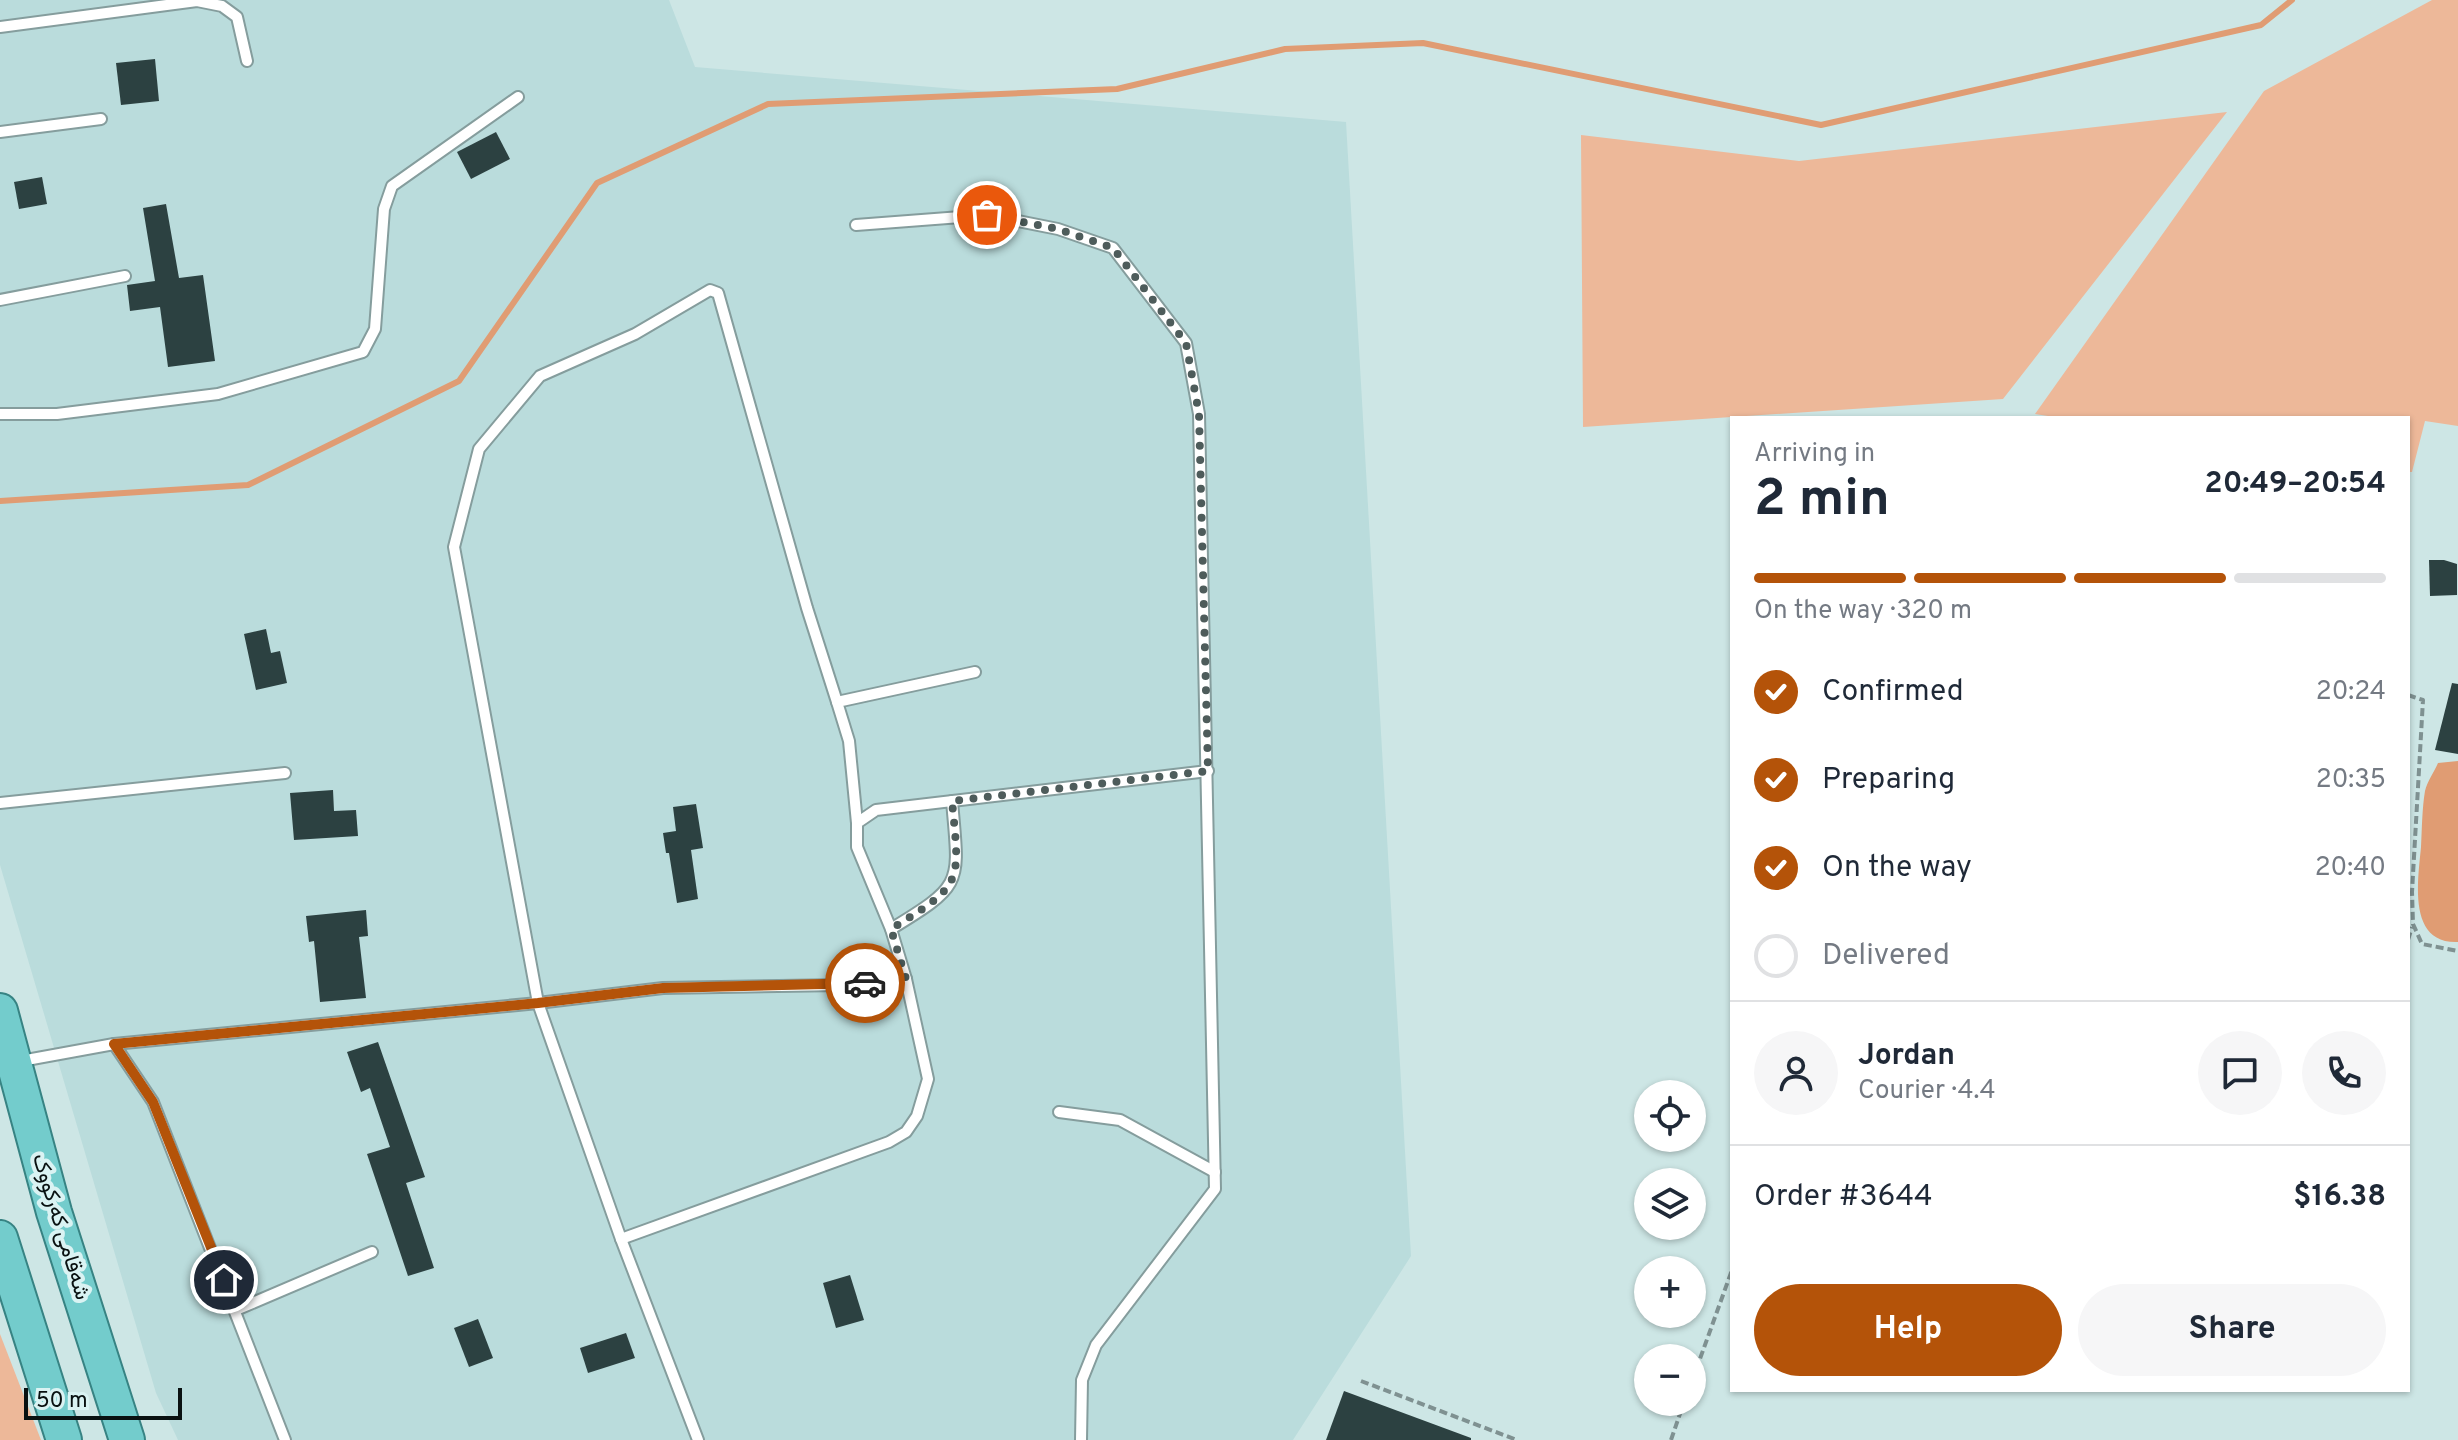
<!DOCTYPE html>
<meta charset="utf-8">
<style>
body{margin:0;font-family:Overpass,Vazirmatn,sans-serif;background:#f6f6f7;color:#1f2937;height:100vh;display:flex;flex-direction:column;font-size:30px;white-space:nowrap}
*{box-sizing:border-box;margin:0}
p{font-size:26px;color:#747a83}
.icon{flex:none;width:44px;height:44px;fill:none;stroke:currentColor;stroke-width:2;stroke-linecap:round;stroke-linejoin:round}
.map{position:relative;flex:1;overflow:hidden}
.drawer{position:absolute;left:1730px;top:416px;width:680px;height:976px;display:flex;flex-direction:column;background:#fff;border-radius:0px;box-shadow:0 2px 6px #0004}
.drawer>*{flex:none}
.tools{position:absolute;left:1634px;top:1080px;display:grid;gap:16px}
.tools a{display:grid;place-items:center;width:72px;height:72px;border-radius:50%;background:#fff;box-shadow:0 2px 6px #0004;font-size:40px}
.scale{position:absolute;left:24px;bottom:20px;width:158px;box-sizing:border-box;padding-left:8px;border:4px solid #091111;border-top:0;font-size:22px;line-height:28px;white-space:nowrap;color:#091111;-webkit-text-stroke:6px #daf3f3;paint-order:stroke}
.pin{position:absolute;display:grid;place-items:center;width:68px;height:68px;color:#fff;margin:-34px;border:4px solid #fff;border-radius:50%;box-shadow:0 2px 8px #0007}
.courier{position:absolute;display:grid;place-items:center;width:80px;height:80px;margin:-40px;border:6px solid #b45309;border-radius:50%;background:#fff;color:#222;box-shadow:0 2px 10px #0007}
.overview em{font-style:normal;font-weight:700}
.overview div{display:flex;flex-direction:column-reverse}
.overview{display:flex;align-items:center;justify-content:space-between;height:136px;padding:0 24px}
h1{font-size:52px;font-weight:700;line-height:60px}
.bar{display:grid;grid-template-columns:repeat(4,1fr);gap:12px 8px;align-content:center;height:96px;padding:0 24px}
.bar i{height:10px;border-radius:6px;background:#e0e1e3}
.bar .current{background:#b45309}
.bar p{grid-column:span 4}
.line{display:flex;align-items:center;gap:20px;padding:0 24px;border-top:2px solid #e0e1e3}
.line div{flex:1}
.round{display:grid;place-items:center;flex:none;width:84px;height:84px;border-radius:42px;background:#f6f6f7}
ol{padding:0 24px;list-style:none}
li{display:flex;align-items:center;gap:24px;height:88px}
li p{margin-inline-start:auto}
li .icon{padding:8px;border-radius:50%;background:#b45309;color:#fff;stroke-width:4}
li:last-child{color:#747a83}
li i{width:44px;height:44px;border:4px solid #e0e1e3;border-radius:50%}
.button{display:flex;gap:16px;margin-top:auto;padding:16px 24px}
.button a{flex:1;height:92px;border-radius:48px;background:#b45309;color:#fff;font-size:32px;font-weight:700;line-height:92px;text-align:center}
.button a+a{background:#f6f6f7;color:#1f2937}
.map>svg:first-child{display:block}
</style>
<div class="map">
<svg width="2458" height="1440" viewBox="0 0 2458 1440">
<rect width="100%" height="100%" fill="#cde6e5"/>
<polygon fill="#badcdc" points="0,0 669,0 695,67 1346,122 1411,1256 1293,1440 178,1440 156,1393 0,865"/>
<g fill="#edb899">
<polygon points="2432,0 2458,0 2458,426 2425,421 2412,472 2408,472 2408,418 2061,418 2035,414 2264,91"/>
<polygon points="2227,112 2003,399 1583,427 1581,135 1799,161"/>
<polygon points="0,1334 41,1440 0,1440"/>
</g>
<path fill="#e09c73" d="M2458,761V942C2407,944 2418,880 2421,847C2422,829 2422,809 2425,791C2427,782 2434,772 2438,763Z"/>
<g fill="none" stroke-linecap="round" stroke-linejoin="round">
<polyline stroke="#e09c73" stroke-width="6" points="0,501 248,485 459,381 597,183 768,104 1117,89 1285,49 1423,43 1821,125 2261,25 2292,0"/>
</g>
<g fill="#2c4141">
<polygon points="155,59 159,101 121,105 116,63"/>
<polygon points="496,132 510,159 471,179 457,152"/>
<polygon points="42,177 47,204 19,209 14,182"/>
<polygon points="166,204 179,278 203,275 215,361 168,367 160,307 130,311 127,285 155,281 143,208"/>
<polygon points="2429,560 2444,560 2457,564 2457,595 2430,596"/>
<polygon points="266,629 271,653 280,651 287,683 256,690 244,634"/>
<polygon points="2452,683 2458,684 2458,754 2435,750"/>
<polygon points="333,790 334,811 356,810 358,836 294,840 290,793"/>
<polygon points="696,804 703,848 691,850 698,899 677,903 669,853 666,853 663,833 676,831 673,807"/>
<polygon points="366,910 368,936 359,937 366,998 320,1002 314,941 309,942 306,916"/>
<polygon points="378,1042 425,1177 406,1183 434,1268 408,1276 367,1154 390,1147 370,1088 361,1092 347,1052"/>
<polygon points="850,1275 864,1320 836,1328 823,1283"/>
<polygon points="478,1319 493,1358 469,1367 454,1328"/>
<polygon points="626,1333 635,1358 588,1373 580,1348"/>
<polygon points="1344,1391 1471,1438 1471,1440 1326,1440"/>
</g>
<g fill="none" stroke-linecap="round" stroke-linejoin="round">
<defs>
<g id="service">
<polyline points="0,27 197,1 222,6 237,17 247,61"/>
<polyline points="0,132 101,119"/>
<polyline points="856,225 987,215 1058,229 1113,248 1186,343 1199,414 1215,1189 1096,1345 1082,1380 1081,1440"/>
<polyline points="0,300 125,276"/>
<polyline points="0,414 57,414 218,394 363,352 375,329 384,209 392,186 518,97"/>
<polyline points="0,803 285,773"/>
<polyline points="857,823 849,741 837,702 975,672"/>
<path d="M891,929C965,884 959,884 952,801"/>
<polyline points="114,1044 153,1102 285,1440"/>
<polyline points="21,1061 114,1044 538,1003 663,988 842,985 906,979"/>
<polyline points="1059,1112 1120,1120 1215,1172"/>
<polyline points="621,1239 889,1142 906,1132 917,1116 928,1079 906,979 891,929 857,847 857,823 876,810 1208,771"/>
<polyline points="236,1310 372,1252"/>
<polyline points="698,1440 621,1239 538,1003 454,547 479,449 540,376 635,334 710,290 718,293 807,608 837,702"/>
</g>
<g id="trunk">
<polyline points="0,1011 54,1212 127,1440"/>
<polyline points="0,1238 64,1440"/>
</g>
</defs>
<use href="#service" stroke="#859d9d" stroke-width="14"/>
<use href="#trunk" stroke="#378383" stroke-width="38"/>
<g stroke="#7f9191" stroke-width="4" stroke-dasharray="8 4" stroke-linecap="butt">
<polyline points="2408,695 2423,700 2412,892 2413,924 2422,944 2458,951"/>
<polyline points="2408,940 2412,927"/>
<polyline points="1361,1381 1517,1440"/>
<polyline points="1692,1381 1732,1270"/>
<polyline points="1671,1440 1684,1402"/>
</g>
<use href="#service" stroke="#fff" stroke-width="10"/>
<use href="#trunk" stroke="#73cccc" stroke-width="34"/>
</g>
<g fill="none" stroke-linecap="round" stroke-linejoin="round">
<path stroke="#4e5c5b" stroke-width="8" stroke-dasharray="0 14.4" d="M865,983L906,979L891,929C964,884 960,884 952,801L1208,771L1199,414L1186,343L1113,248L1058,229L987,215"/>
<polyline stroke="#b45309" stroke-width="10" points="224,1280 153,1102 114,1044 538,1003 663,988 865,983"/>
</g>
<g text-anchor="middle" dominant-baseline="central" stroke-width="8" stroke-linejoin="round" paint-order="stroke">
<g font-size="22" fill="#091111" stroke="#daf3f3">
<text transform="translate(60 1227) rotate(73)">شەقامی کەرکووک</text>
</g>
</g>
</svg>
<div class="tools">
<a><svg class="icon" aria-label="locate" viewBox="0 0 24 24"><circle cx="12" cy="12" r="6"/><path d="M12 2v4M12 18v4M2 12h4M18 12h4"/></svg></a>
<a><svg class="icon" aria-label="layers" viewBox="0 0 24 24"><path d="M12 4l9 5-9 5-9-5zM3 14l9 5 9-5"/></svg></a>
<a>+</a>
<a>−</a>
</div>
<div class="scale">50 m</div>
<div class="pin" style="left:987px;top:215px;background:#ea580c"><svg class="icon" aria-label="bag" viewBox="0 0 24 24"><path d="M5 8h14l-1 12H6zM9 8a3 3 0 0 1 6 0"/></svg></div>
<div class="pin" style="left:224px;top:1280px;background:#1f2937"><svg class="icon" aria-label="home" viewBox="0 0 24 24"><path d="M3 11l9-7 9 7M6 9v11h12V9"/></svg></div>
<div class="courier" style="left:865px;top:983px"><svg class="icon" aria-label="car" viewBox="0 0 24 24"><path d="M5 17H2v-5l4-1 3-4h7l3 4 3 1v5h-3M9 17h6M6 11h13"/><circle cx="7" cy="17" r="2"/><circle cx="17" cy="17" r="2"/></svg></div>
<section class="drawer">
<div class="overview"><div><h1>2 min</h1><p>Arriving in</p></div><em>20:49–20:54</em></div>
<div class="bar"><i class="current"></i><i class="current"></i><i class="current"></i><i></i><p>On the way · 320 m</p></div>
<ol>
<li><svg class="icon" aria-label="check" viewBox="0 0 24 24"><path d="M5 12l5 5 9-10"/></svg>Confirmed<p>20:24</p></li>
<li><svg class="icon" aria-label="check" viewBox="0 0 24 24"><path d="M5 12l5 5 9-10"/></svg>Preparing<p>20:35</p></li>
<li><svg class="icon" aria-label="check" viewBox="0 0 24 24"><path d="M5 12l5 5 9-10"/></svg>On the way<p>20:40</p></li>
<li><i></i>Delivered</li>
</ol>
<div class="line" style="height:144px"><a class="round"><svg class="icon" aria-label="person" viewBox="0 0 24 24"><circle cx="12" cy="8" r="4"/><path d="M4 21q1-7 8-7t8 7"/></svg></a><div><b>Jordan</b><p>Courier · 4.4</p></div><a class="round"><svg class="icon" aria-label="chat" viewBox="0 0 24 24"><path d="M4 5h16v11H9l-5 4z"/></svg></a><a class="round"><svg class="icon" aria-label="phone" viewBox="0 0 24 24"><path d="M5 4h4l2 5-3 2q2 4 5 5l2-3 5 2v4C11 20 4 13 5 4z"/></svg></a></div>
<div class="line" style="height:104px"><div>Order #3644</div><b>$16.38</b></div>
<div class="button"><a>Help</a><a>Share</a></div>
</section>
</div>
